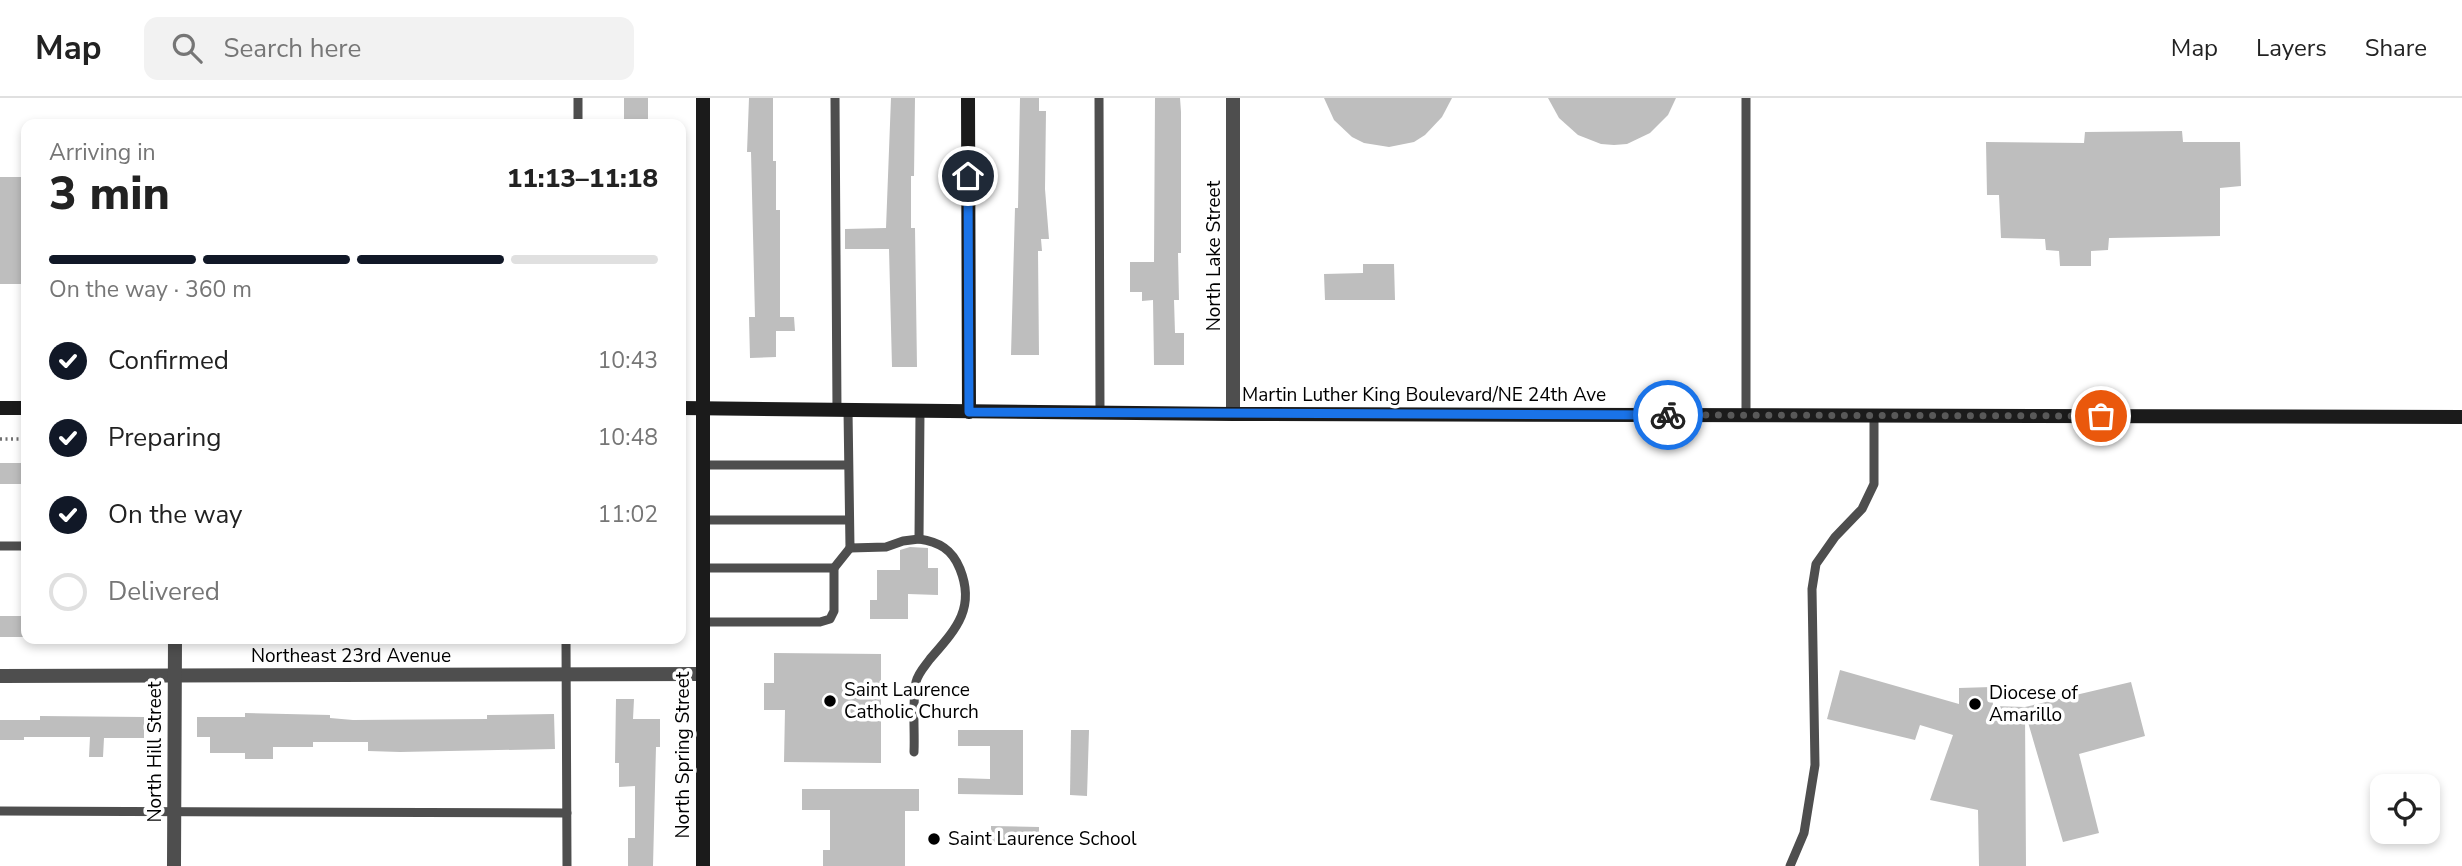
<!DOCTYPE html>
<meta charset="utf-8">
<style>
body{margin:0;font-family:"Nunito Sans",sans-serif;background:#f2f2f2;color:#222;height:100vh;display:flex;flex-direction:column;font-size:26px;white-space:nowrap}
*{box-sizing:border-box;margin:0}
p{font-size:23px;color:#767676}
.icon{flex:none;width:38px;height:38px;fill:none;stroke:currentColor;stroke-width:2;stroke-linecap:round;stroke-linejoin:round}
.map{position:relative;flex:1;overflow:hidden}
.side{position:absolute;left:21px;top:21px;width:665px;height:525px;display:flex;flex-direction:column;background:#fff;border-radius:14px;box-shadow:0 4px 10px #0003}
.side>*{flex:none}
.fabs{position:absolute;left:2370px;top:676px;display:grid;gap:14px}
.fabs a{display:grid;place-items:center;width:70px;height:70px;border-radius:14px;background:#fff;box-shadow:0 4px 10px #0003;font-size:35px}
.pin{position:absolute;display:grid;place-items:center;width:60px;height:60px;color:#fff;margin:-30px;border:4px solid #fff;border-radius:50%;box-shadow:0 2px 7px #0007}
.courier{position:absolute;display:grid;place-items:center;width:70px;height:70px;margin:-35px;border:5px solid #1a73e8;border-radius:50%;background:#fff;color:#222;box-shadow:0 2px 9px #0007}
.overview em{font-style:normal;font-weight:800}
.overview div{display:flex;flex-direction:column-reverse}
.overview{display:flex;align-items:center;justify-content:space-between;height:119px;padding:0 28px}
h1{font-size:46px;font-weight:800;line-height:52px}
.bar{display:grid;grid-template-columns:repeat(4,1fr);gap:10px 7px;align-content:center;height:84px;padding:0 28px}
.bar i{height:9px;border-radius:5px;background:#e0e0e0}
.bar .on{background:#111827}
.bar p{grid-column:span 4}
ol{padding:0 28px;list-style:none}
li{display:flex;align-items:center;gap:21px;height:77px}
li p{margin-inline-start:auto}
li .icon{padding:7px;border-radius:50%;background:#111827;color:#fff;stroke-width:4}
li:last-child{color:#767676}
li i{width:38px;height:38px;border:4px solid #e0e0e0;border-radius:50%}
header{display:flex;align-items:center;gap:42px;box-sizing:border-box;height:98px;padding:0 35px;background:#fff;border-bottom:2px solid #e0e0e0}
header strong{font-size:33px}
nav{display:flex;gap:38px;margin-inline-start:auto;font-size:24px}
.search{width:490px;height:63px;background:#f2f2f2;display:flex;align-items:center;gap:18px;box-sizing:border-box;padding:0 24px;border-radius:14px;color:#767676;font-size:26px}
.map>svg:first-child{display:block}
</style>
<header>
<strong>Map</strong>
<div class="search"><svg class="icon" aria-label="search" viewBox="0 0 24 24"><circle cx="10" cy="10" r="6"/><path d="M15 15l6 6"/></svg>Search here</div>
<nav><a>Map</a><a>Layers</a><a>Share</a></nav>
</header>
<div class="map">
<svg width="2462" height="768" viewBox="0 0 2462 768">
<rect width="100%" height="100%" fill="#fff"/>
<g fill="#bebebe">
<rect x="624" y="0" width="24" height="26"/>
<polygon points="749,0 773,0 773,63 776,63 776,112 780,112 780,219 794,219 795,233 776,233 776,259 750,260 749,219 755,219 751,54 747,54"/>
<polygon points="891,0 915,0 914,78 911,78 911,130 915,130 917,269 892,269 889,151 845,151 845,131 886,130"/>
<polygon points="1020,0 1039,0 1039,13 1046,13 1045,91 1049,141 1041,141 1042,153 1038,153 1039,257 1011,257 1015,110 1018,110"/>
<polygon points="1155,0 1180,0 1181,14 1181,155 1178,155 1179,202 1174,202 1175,235 1184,235 1184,267 1154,267 1153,202 1142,203 1142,194 1130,194 1130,164 1154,164"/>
<polygon points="1324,0 1452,0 1442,19 1425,37 1414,44 1389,49 1364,45 1352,39 1334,22"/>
<polygon points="1548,0 1676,0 1668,17 1650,35 1627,46 1614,47 1601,46 1578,37 1559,20"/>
<polygon points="2182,33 2183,44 2240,44 2241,88 2220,90 2220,138 2109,140 2108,152 2091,153 2091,168 2060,168 2059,153 2046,152 2045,141 2001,140 1999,97 1987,97 1986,44 2084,45 2085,34"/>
<rect x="0" y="79" width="26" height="107"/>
<polygon points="1363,166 1394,166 1395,202 1325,202 1324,176 1363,175"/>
<rect x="0" y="365" width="24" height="21"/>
<polygon points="910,449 928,450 928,470 938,470 938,497 908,496 908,521 870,521 870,502 877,502 877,472 900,472 900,452"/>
<rect x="0" y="518" width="24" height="21"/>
<polygon points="774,555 881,556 881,665 784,664 785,612 764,612 764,585 774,585"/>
<polygon points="1840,572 1959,606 1959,590 1992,589 1993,608 2025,609 2131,584 2145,638 2079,656 2099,735 2063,744 2025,614 2026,768 1979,768 1978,712 1930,702 1953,637 1920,627 1915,642 1827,621"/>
<polygon points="616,601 634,601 633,621 660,621 660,649 656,649 653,768 628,768 628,740 635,740 635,688 619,689 619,665 615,665"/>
<polygon points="245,615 330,617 330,620 353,622 487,621 487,617 554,616 555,651 400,654 368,653 368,644 313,644 313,649 273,649 273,661 245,661 245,655 210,655 210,639 197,639 197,619 245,619"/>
<polygon points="40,618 144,619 144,640 104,640 103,659 89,659 90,639 24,639 24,642 0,642 0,622 40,622"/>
<polygon points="958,632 1023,632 1023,697 958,696 958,680 990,681 990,648 958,648"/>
<polygon points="1071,632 1089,632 1087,698 1070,697"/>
<polygon points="802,691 919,691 919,713 905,713 905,768 823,768 823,752 830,752 830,712 802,712"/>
<polygon points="991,728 1039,729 1039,746 991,745"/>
</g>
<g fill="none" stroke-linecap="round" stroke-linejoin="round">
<polyline stroke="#707070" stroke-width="3.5" stroke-dasharray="2 3.5" stroke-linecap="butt" points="0,341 26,341"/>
<g stroke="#4e4e4e" stroke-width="9">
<polyline points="835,0 837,312"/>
<polyline points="1099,0 1100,315"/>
<polyline points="1746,0 1746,317"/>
<polyline points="578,26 578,0"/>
<polyline points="848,312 850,450 886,449 903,443 919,441 920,313"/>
<polyline points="703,367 848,367"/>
<polyline points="703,422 849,422"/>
<polyline points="0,448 26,448"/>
<polyline points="834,470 850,450"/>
<polyline points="703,524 820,524 830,521 834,513 834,470 703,470"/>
<polyline points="566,541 567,768"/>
<path d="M914,654C915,632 912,606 916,584C918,575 925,568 930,561C955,532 976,511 960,471C952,451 939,444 919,441"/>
<polyline points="0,713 567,715"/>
<polyline points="1790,768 1804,735 1815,667 1812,491 1816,466 1835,439 1862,411 1874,386 1874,318"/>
</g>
<g stroke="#4e4e4e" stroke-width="14">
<polyline points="1233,0 1233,316"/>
<polyline points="0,578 703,576"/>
<polyline points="174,768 175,541"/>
</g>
<g stroke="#1b1b1b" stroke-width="14">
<polyline points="968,0 969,314"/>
<polyline points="0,310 26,310"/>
<polyline points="681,310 1233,316 2462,319"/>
<polyline points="703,768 703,0"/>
</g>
</g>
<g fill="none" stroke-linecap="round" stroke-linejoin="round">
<polyline stroke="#595959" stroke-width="7" stroke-dasharray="0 12.6" points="1668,317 2101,318"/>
<polyline stroke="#1a73e8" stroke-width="9" points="968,78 969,314 1668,317"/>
</g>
<g fill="#000" stroke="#fff" stroke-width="2.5">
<circle cx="830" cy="603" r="7"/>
<circle cx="1975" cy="606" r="7"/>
<circle cx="934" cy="741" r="7"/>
</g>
<g text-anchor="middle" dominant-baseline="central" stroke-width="7" stroke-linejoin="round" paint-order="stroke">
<g font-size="19" fill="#000" stroke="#fff">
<text transform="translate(1214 158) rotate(-90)">North Lake Street</text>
<text x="1424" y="297">Martin Luther King Boulevard/NE 24th Ave</text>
<text x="351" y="558">Northeast 23rd Avenue</text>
<text transform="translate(155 654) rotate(-90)">North Hill Street</text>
<text transform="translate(683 657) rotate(-90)">North Spring Street</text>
</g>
<g font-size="19" fill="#000" stroke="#fff" text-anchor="start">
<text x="844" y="592">Saint Laurence<tspan x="844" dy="22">Catholic Church</tspan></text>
<text x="1989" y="595">Diocese of<tspan x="1989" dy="22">Amarillo</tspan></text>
<text x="948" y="741">Saint Laurence School</text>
</g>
</g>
</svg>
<div class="fabs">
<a><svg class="icon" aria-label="locate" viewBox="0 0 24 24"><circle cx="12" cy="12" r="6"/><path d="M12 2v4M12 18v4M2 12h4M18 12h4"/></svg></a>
</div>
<div class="pin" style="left:2101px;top:318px;background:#ea580c"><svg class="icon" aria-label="bag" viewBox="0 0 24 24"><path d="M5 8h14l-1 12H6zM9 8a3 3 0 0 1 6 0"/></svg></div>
<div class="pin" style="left:968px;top:78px;background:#1f2937"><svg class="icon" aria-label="home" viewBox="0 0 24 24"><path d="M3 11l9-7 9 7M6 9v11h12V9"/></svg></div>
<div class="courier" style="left:1668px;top:317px"><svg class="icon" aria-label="bike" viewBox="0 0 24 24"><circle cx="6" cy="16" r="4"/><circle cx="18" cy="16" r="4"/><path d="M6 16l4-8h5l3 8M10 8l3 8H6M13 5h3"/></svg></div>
<section class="side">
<div class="overview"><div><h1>3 min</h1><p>Arriving in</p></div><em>11:13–11:18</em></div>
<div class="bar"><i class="on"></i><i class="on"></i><i class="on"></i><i></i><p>On the way · 360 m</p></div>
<ol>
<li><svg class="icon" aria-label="check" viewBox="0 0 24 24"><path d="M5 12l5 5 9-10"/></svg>Confirmed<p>10:43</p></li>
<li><svg class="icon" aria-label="check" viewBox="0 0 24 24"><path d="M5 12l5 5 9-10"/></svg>Preparing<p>10:48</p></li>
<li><svg class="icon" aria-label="check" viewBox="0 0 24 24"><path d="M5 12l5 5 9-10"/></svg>On the way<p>11:02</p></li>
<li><i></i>Delivered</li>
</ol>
</section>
</div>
